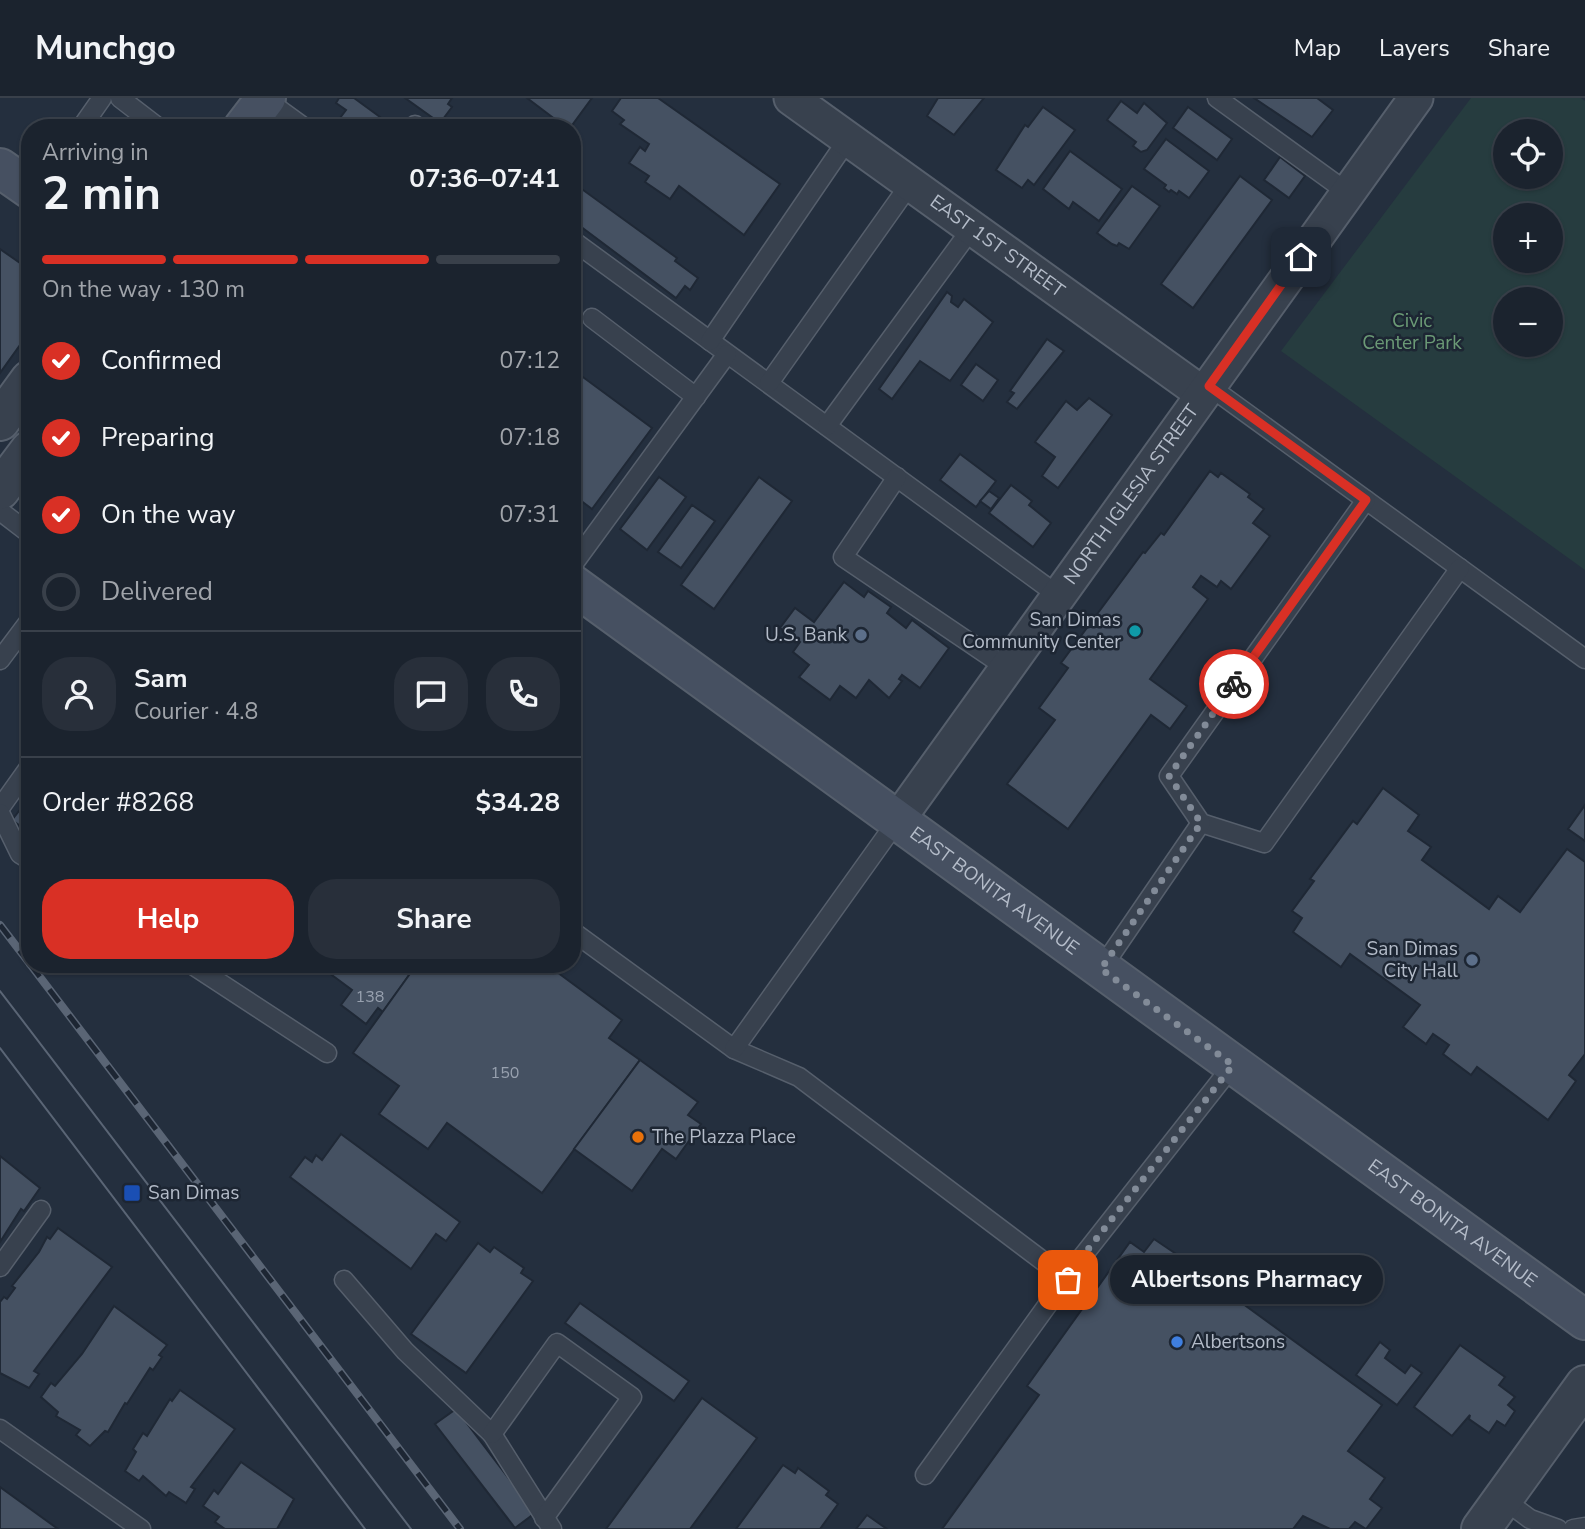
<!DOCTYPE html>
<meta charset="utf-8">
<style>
body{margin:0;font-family:"Nunito Sans",sans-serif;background:#282f3a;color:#f1f3f6;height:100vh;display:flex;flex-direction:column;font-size:26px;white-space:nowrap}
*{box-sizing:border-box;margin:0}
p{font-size:23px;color:#a0a4aa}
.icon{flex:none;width:38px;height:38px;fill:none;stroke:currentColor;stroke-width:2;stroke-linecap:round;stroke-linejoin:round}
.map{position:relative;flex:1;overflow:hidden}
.drawer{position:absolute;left:21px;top:21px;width:560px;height:854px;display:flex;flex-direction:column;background:#1b232e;border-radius:28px;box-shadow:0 2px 5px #0004,0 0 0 2px #39404a}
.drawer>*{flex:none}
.tools{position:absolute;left:1493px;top:21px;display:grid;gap:14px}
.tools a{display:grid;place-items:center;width:70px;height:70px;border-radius:50%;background:#1b232e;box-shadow:0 2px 5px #0004,0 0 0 2px #39404a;font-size:35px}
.pin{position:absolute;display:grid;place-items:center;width:60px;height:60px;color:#fff;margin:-30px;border-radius:14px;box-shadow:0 4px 10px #0006}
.courier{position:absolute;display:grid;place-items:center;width:70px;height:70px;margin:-35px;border:5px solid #d93025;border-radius:50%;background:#fff;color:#222;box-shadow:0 2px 9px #0007}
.bubble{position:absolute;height:49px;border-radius:24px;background:#1b232e;box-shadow:0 2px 5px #0004,0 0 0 2px #39404a;font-size:23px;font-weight:700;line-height:49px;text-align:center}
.overview em{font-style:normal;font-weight:700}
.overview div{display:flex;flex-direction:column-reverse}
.overview{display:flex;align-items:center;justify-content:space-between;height:119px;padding:0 21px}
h1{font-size:46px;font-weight:700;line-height:52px}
.bar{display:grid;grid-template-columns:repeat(4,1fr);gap:10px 7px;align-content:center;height:84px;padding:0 21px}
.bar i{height:9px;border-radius:5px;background:#39404a}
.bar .on{background:#d93025}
.bar p{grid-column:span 4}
.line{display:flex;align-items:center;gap:18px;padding:0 21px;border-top:2px solid #39404a}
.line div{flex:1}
.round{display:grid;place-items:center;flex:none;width:74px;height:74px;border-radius:28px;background:#282f3a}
ol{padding:0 21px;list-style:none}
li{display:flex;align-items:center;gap:21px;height:77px}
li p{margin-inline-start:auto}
li .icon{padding:7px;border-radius:50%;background:#d93025;color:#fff;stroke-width:4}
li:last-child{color:#a0a4aa}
li i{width:38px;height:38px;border:4px solid #39404a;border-radius:50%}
.action{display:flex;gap:14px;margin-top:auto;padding:14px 21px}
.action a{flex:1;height:80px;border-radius:28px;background:#d93025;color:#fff;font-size:28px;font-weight:700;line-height:80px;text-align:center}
.action a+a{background:#282f3a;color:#f1f3f6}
header{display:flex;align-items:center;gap:42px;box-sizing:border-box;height:98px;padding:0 35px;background:#1b232e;border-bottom:2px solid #39404a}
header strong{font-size:33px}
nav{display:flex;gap:38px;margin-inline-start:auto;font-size:24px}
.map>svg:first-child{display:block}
</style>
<header>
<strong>Munchgo</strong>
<nav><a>Map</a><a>Layers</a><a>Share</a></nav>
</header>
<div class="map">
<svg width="1585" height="1431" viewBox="0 0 1585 1431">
<rect width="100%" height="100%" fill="#242f3e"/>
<path fill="#263c3f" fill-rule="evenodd" d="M1471,0H1581L1585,3V472L1281,253ZM1505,33H1550V79H1505ZM1505,117H1550V163H1505ZM1505,201H1550V247H1505Z"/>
<g fill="#455162" stroke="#1f2835" stroke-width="2">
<polygon points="339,0 354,0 395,30 336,30 334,28 346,12 336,5"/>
<polygon points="405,0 452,0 448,6 452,9 440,25"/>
<polygon points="527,0 592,0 570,30 550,30 556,22"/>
<polygon points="621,0 658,0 780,86 744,137 679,88 670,101 645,84 649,78 629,65 640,49 645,53 649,46 620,26 624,22 612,13"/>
<polygon points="938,0 984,0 954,37 927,18"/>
<polygon points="1254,0 1317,0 1333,12 1312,39"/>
<polygon points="1121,3 1137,15 1144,5 1167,25 1147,52 1141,54 1133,48 1136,44 1107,22"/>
<polygon points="1043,9 1075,32 1034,87 1028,82 1022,90 996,72 1025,27 1028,29"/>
<polygon points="1188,9 1232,41 1217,62 1173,30"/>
<polygon points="1166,41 1209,73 1189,100 1179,93 1177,96 1171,92 1169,94 1164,90 1166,87 1144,71"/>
<polygon points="1070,53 1122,91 1099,123 1073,104 1069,111 1043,91"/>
<polygon points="1280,59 1305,78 1289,100 1264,82"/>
<polygon points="1240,78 1272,102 1193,210 1161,186"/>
<polygon points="1132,88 1160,108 1129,151 1119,145 1117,148 1112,146 1097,135"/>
<polygon points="579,89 677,160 675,163 698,180 690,192 685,188 676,200 572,122 572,98"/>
<polygon points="0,151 30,172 30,233 0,275"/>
<polygon points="947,194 952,198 951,204 958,209 964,201 993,224 950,283 920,263 892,301 879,291"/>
<polygon points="1047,241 1064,253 1017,311 1007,304 1014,295 1010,293"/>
<polygon points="976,266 998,282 983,303 961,287"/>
<polygon points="572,271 652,330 592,411 572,396"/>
<polygon points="1089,300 1112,317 1058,390 1042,378 1055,359 1035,344 1066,303 1077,312"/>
<polygon points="960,356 996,383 976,409 940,382"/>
<polygon points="1210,373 1218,379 1221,375 1250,396 1248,399 1264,411 1253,425 1270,438 1231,491 1221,483 1217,489 1201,478 1193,489 1208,501 1150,581 1187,608 1170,631 1151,617 1068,731 1007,686 1055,622 1039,610 1068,570 1061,565 1143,454 1145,455 1161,435 1164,437"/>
<polygon points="659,379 686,399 647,452 620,431"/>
<polygon points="759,379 792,403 714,511 681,487"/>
<polygon points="1011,387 1032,403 1029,407 1051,425 1033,449 989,415"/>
<polygon points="989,393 999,400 991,411 980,403"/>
<polygon points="692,407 715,423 681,470 658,454"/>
<polygon points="844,484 864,499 868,493 891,509 887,515 906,530 912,522 949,550 920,590 902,577 899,581 902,583 889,600 869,582 856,600 840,588 830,602 799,579 809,567 793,554 800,544 780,530 795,510 814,524"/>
<polygon points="1383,690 1419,717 1408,733 1431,749 1422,762 1489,811 1498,798 1520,814 1567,751 1585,764 1585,956 1569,977 1576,983 1548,1022 1477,969 1471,977 1443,956 1449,947 1433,936 1426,946 1403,929 1420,907 1350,856 1341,869 1293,834 1302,820 1292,813 1314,783 1310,781 1353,723 1357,726"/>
<polygon points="29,700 30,700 30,735 12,722"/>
<polygon points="1585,707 1585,743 1568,731"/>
<polygon points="317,866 417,866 383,914 378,910 366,926 341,907 352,892"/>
<polygon points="417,866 546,866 622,922 609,940 640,962 542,1095 447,1025 428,1051 379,1016 399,988 353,955"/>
<polygon points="640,962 698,1004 688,1017 701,1026 676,1061 662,1051 632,1093 574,1051"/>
<polygon points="341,1036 460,1124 446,1143 436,1136 411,1171 290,1079 305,1059 312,1064 316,1057 322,1062"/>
<polygon points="0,1058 40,1090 24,1113 21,1111 0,1144"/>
<polygon points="58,1130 112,1169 34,1273 39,1276 29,1290 0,1275 0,1204 4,1199 7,1201 15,1190 12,1188 39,1154 47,1139 50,1141"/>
<polygon points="1154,1141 1237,1197 1235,1200 1382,1307 1348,1353 1385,1380 1370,1401 1382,1410 1366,1431 1355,1424 1349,1431 1330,1431 1303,1418 1293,1431 942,1431 1039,1297 1027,1288 1130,1144 1144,1154"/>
<polygon points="478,1145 490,1154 494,1149 524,1170 521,1175 533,1183 466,1275 411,1236"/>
<polygon points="580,1205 689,1283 674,1303 565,1225"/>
<polygon points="114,1208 167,1247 159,1257 162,1259 153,1272 150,1270 127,1306 125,1305 108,1334 105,1333 90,1348 76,1337 80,1332 56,1318 58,1314 41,1299 51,1285 55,1288 82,1256"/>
<polygon points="1380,1244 1390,1252 1385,1260 1405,1275 1411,1267 1422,1275 1397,1307 1356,1277"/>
<polygon points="1460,1247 1505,1279 1499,1287 1515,1299 1508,1307 1515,1313 1505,1328 1497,1323 1489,1335 1469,1321 1470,1317 1452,1338 1414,1309"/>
<polygon points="180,1292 235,1331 191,1389 195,1391 186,1405 169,1394 166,1398 143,1378 139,1383 125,1373 136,1354 133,1351 143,1335 147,1338 170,1301 172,1303"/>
<polygon points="702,1300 757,1340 690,1431 606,1431"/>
<polygon points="456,1311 535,1415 515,1430 435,1326"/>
<polygon points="241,1364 294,1401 277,1431 225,1431 215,1424 219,1419 203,1408 214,1392 218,1396"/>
<polygon points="783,1367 795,1375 798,1370 829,1393 826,1397 838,1406 820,1431 736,1431"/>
<polygon points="0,1389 58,1431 0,1431"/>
<polygon points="867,1417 887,1431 856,1431"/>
</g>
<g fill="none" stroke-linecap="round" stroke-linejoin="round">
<defs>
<g id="service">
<polyline points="120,0 159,30"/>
<polyline points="1217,0 1347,94"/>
<polyline points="265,1 305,30"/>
<polyline points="415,27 418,30"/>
<polyline points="81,30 102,0"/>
<polyline points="572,142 1059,498"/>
<polyline points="592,220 696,299"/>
<polyline points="710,243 848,41"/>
<polyline points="769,285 910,86"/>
<polyline points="1209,288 1585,561"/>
<polyline points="827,328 972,130"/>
<polyline points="897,379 843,459 1007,570"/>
<polyline points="1366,402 1169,678 1201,725 1264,745 1460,470"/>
<polyline points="0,413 30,436"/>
<polyline points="572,468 727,256"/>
<polyline points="0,562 30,522"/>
<polyline points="0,710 30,668"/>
<polyline points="0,715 20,756 30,762"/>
<polyline points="572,833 734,951 799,979 1068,1182"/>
<polyline points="191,866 327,955"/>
<polyline points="1101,871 1201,725"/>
<polyline points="734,951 897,723"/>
<polyline points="0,1169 41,1112"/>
<polyline points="344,1182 405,1253 492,1336 552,1431"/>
<polyline points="0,1331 141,1431"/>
<polyline points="492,1336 557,1245 632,1299 544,1420"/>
<polyline points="925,1377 1082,1159 1233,967"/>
<polyline points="1503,1401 1530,1421 1558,1431"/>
<polyline points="1573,1431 1585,1429"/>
</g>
<g id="minor">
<path id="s1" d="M791,0L1203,296"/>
<path id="s2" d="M897,723L1416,0"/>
</g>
<g id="tertiary">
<polyline points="0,323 30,282"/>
<polyline points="0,392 30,352"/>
<polyline points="1481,1431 1585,1287"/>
</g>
<g id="secondary">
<polyline points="243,30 266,0"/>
<polyline points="0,70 30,91"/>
<path id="s3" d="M572,486L1585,1222"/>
</g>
</defs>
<use href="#service" stroke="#565f6c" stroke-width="21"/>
<use href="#minor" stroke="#565f6c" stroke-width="37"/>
<use href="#tertiary" stroke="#565f6c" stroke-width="42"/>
<use href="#secondary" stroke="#565f6c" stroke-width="42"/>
<use href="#service" stroke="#38414e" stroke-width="18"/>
<use href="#minor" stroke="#38414e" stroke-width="33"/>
<use href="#tertiary" stroke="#38414e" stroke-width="38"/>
<use href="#secondary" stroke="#465061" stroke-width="38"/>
<g stroke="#5a6575" stroke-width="2">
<polyline points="0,893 411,1431"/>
<polyline points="0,950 365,1431"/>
</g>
<defs>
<g id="rail">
<polyline points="0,827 30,866"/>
<polyline points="30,866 460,1431"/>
</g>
</defs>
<use href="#rail" stroke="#5a6575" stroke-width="8"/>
<use href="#rail" stroke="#1d2633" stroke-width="5" stroke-dasharray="16" stroke-linecap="butt"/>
</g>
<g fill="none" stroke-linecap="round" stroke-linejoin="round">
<polyline stroke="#828b98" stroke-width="7" stroke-dasharray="0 12.6" points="1068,1182 1082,1159 1233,967 1101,871 1201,725 1169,678 1234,586"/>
<polyline stroke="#d93025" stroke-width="9" points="1234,586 1366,402 1209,288 1301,159"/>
</g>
<circle fill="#0f9aa8" stroke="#1d2633" stroke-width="2.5" cx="1135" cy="533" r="7"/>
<g fill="#5c6f8a" stroke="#1d2633" stroke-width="2.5">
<circle cx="861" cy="537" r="7"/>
<circle cx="1472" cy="862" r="7"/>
</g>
<circle fill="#e8710a" stroke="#1d2633" stroke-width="2.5" cx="638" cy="1039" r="7"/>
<rect fill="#1a4fb4" stroke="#1d2633" stroke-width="2.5" x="123" y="1086" width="18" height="18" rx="3.5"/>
<circle fill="#3f7fe0" stroke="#1d2633" stroke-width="2.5" cx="1177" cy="1244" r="7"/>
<g text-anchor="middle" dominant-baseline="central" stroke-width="5" stroke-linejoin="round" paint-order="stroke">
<g font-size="16" fill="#98a1af">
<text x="370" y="899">138</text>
<text x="505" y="975">150</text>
</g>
<g font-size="19" fill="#b4bcc9" stroke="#1d2633">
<text stroke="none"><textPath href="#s1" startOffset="254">EAST 1ST STREET</textPath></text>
<text stroke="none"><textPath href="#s2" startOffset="402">NORTH IGLESIA STREET</textPath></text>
<text stroke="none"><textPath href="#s3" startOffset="522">EAST BONITA AVENUE</textPath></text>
<text stroke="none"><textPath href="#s3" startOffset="1088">EAST BONITA AVENUE</textPath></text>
</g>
<g font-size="19" fill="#6b9a76" stroke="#1d2633">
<text x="1412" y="223">Civic<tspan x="1412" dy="22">Center Park</tspan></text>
</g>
<g font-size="19" fill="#b4bcc9" stroke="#1d2633" text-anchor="end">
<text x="1121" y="522">San Dimas<tspan x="1121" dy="22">Community Center</tspan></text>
<text x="847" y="537">U.S. Bank</text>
<text x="1458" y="851">San Dimas<tspan x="1458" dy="22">City Hall</tspan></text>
<text x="652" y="1039" text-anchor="start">The Plazza Place</text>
<text x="148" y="1095" text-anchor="start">San Dimas</text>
<text x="1191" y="1244" text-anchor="start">Albertsons</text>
</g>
</g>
</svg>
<div class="tools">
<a><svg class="icon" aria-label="locate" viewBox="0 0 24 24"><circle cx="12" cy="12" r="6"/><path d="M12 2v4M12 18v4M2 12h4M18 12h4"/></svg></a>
<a>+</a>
<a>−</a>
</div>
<div class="pin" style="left:1068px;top:1182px;background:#ea580c"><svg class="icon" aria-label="bag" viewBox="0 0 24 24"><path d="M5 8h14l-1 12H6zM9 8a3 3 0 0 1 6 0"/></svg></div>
<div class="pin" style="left:1301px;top:159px;background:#1f2937"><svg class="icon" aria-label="home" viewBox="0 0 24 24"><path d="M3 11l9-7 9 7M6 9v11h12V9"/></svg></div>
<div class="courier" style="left:1234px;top:586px"><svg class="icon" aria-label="bike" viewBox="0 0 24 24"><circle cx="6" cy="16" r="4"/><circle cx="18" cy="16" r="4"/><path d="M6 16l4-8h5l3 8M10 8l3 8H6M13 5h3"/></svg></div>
<div class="bubble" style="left:1110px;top:1157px;width:273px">Albertsons Pharmacy</div>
<section class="drawer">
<div class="overview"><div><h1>2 min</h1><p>Arriving in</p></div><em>07:36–07:41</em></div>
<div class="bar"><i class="on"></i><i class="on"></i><i class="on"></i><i></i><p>On the way · 130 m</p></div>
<ol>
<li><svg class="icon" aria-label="check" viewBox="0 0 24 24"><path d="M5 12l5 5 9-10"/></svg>Confirmed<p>07:12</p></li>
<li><svg class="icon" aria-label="check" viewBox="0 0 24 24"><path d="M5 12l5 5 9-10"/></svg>Preparing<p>07:18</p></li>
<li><svg class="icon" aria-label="check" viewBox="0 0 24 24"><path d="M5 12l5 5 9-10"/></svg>On the way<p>07:31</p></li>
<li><i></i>Delivered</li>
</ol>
<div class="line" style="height:126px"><a class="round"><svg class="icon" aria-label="person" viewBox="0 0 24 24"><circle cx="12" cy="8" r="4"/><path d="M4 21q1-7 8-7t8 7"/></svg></a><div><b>Sam</b><p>Courier · 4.8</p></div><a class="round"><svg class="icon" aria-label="chat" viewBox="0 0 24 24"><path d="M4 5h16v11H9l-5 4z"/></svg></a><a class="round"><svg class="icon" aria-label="phone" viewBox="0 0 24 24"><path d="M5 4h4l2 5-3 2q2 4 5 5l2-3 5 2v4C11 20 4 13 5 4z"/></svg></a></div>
<div class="line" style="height:91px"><div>Order #8268</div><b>$34.28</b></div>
<div class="action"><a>Help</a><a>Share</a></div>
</section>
</div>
